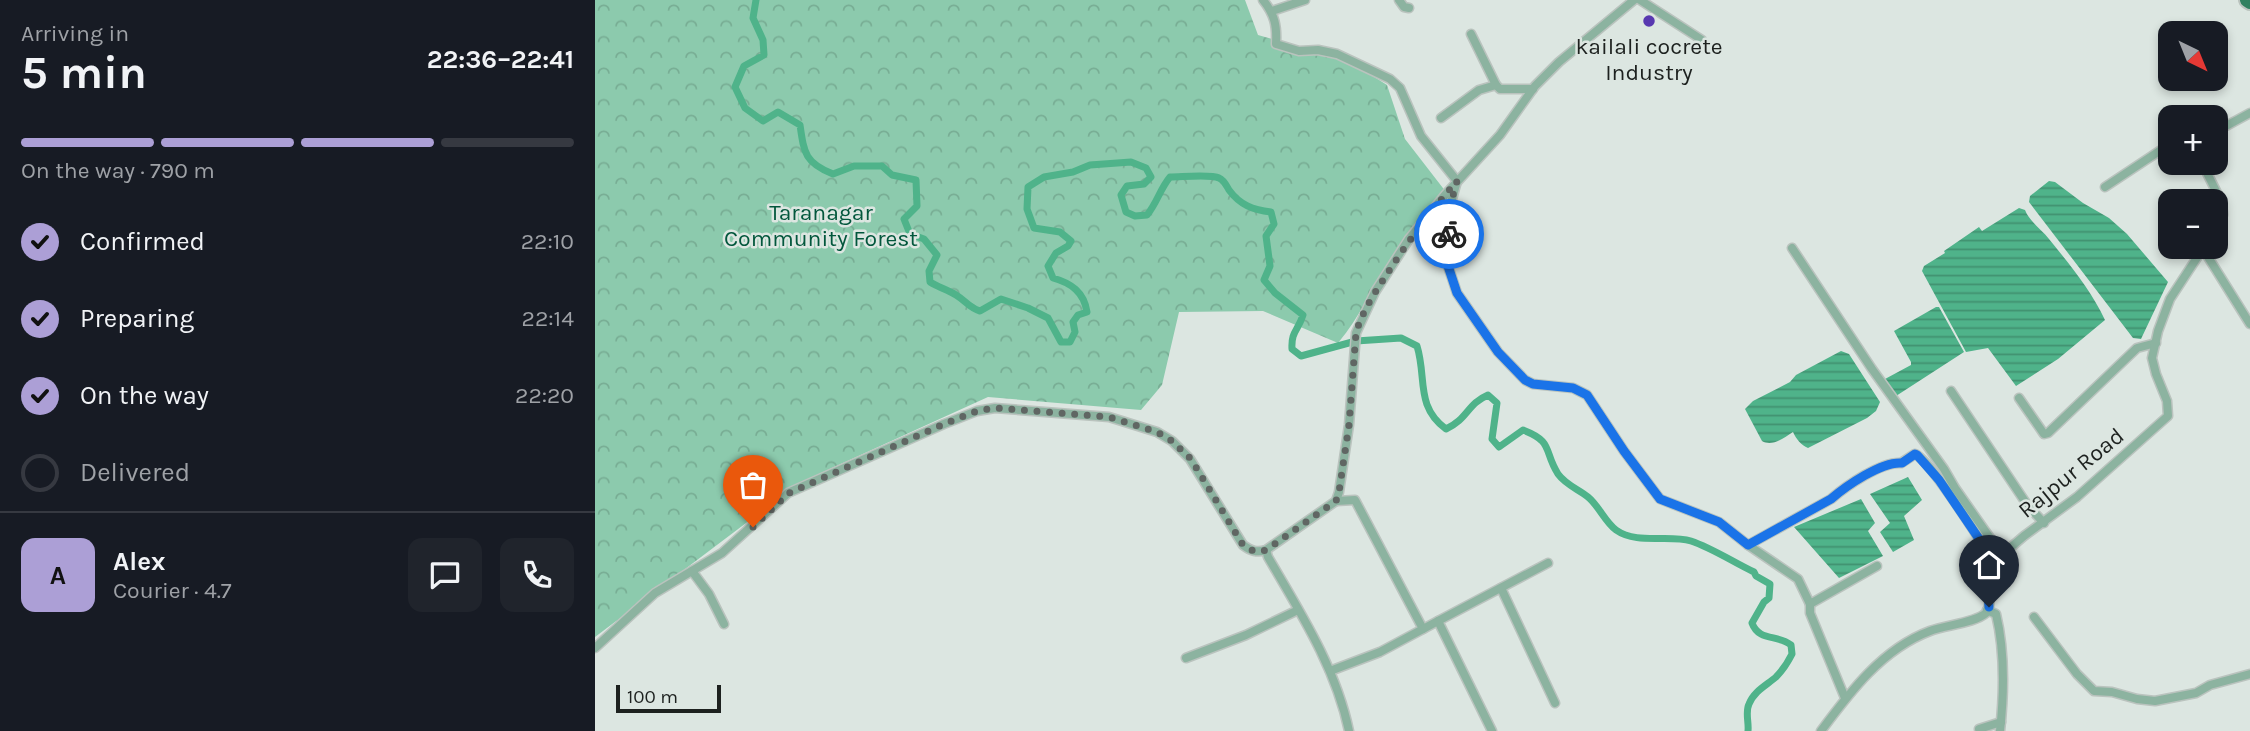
<!DOCTYPE html>
<meta charset="utf-8">
<style>
body{margin:0;font-family:Karla,sans-serif;background:#20242c;color:#f1f3f6;height:100vh;display:flex;flex-direction:column;font-size:26px;white-space:nowrap}
*{box-sizing:border-box;margin:0}
p{font-size:23px;color:#9ea1a6}
.icon{flex:none;width:38px;height:38px;fill:none;stroke:currentColor;stroke-width:2;stroke-linecap:round;stroke-linejoin:round}
.map{position:relative;flex:1;overflow:hidden}
.details{display:flex;flex-direction:column;background:#171b24;width:595px}
.details>*{flex:none}
.needle{width:46px;rotate:137deg}
.fabs{position:absolute;left:1563px;top:21px;display:grid;gap:14px}
.fabs a{display:grid;place-items:center;width:70px;height:70px;border-radius:14px;background:#171b24;box-shadow:0 4px 10px #0003;font-size:35px}
.scale{position:absolute;left:21px;bottom:18px;width:105px;box-sizing:border-box;padding-left:7px;border:4px solid #1d211f;border-top:0;font-size:19px;line-height:24px;white-space:nowrap;color:#1d211f;-webkit-text-stroke:5px #dce6e1;paint-order:stroke}
.pin{position:absolute;display:grid;place-items:center;width:60px;height:60px;color:#fff;margin:-72px -30px;border-radius:50% 50% 50% 0;rotate:-45deg;box-shadow:0 0 7px #0007}
.pin .icon{rotate:45deg}
.courier{position:absolute;display:grid;place-items:center;width:70px;height:70px;margin:-35px;border:5px solid #1a73e8;border-radius:50%;background:#fff;color:#222;box-shadow:0 2px 9px #0007}
.headline em{font-style:normal;font-weight:700}
.headline div{display:flex;flex-direction:column-reverse}
.headline{display:flex;align-items:center;justify-content:space-between;height:119px;padding:0 21px}
h1{font-size:46px;font-weight:700;line-height:52px}
.bar{display:grid;grid-template-columns:repeat(4,1fr);gap:10px 7px;align-content:center;height:84px;padding:0 21px}
.bar i{height:9px;border-radius:5px;background:#363941}
.bar .active{background:#ac9fd6}
.bar p{grid-column:span 4}
.line{display:flex;align-items:center;gap:18px;padding:0 21px;border-top:2px solid #363941}
.line div{flex:1}
.round{display:grid;place-items:center;flex:none;width:74px;height:74px;border-radius:14px;background:#20242c}
ol{padding:0 21px;list-style:none}
li{display:flex;align-items:center;gap:21px;height:77px}
li p{margin-inline-start:auto}
li .icon{padding:7px;border-radius:50%;background:#ac9fd6;color:#111;stroke-width:4}
li:last-child{color:#9ea1a6}
li i{width:38px;height:38px;border:4px solid #363941;border-radius:50%}
main{display:flex;flex:1;min-height:0}
.map>svg:first-child{display:block}
</style>
<main>
<section class="details">
<div class="headline"><div><h1>5 min</h1><p>Arriving in</p></div><em>22:36–22:41</em></div>
<div class="bar"><i class="active"></i><i class="active"></i><i class="active"></i><i></i><p>On the way · 790 m</p></div>
<ol>
<li><svg class="icon" aria-label="check" viewBox="0 0 24 24"><path d="M5 12l5 5 9-10"/></svg>Confirmed<p>22:10</p></li>
<li><svg class="icon" aria-label="check" viewBox="0 0 24 24"><path d="M5 12l5 5 9-10"/></svg>Preparing<p>22:14</p></li>
<li><svg class="icon" aria-label="check" viewBox="0 0 24 24"><path d="M5 12l5 5 9-10"/></svg>On the way<p>22:20</p></li>
<li><i></i>Delivered</li>
</ol>
<div class="line" style="height:126px"><b class="round" style="background:#ac9fd6;color:#111">A</b><div><b>Alex</b><p>Courier · 4.7</p></div><a class="round"><svg class="icon" aria-label="chat" viewBox="0 0 24 24"><path d="M4 5h16v11H9l-5 4z"/></svg></a><a class="round"><svg class="icon" aria-label="phone" viewBox="0 0 24 24"><path d="M5 4h4l2 5-3 2q2 4 5 5l2-3 5 2v4C11 20 4 13 5 4z"/></svg></a></div>
</section>
<div class="map">
<svg width="1655" height="731" viewBox="0 0 1655 731">
<defs>
<pattern id="forest-crowns" width="20" height="18" patternUnits="userSpaceOnUse" patternTransform="scale(1.75)"><rect width="20" height="18" fill="#8ccaad"/><path d="M2 6a3 3 0 1 1 6 0M12 15a3 3 0 1 1 6 0" fill="none" stroke="#78ad94"/></pattern>
<pattern id="water-rules" width="6" height="5" patternUnits="userSpaceOnUse" patternTransform="scale(1.75)"><rect width="6" height="5" fill="#4fb38a"/><path d="M0 2.5h6" fill="none" stroke="#419170"/></pattern>
</defs>
<rect width="100%" height="100%" fill="#dce6e1"/>
<path fill="url(#forest-crowns)" d="M0,0H650L663,35L754,61L792,85L810,139L851,192C837,207 823,221 811,237C785,270 770,311 743,343L668,311L584,312L567,385L546,410L393,397L204,483L0,637Z"/>
<g fill="url(#water-rules)">
<polygon points="1454,181 1460,182 1488,203 1514,218 1532,234 1573,282 1546,339 1538,338 1434,202 1435,196"/>
<path d="M1424,208L1430,210C1434,221 1447,230 1454,239C1475,265 1496,290 1510,320L1463,359L1421,386L1393,348L1371,352L1327,271L1329,266L1350,253L1349,251L1384,227L1387,231Z"/>
<polygon points="1341,307 1344,307 1369,352 1301,396 1290,379 1316,365 1316,362 1299,331"/>
<path d="M1246,351L1254,354L1285,402L1281,411L1272,418L1213,448C1206,445 1201,439 1198,432C1189,438 1177,447 1167,441L1150,409L1158,401L1195,382L1201,375Z"/>
<polygon points="1313,477 1327,500 1309,516 1319,540 1298,552 1285,532 1295,523 1275,494"/>
<polygon points="1266,499 1280,523 1273,531 1288,556 1244,578 1199,527"/>
</g>
<g fill="none" stroke-linecap="round" stroke-linejoin="round">
<path stroke="#4fb38a" stroke-width="7" d="M161,0L158,18L168,40L169,55L149,66L140,87L150,108L168,121L183,112L205,125C209,153 210,163 238,174L259,166H287L297,175L321,180L322,206L309,219L315,234L329,239L342,255L334,271L335,282C343,287 353,290 361,295C371,301 374,308 385,311L406,299L433,308L453,318L466,342H475L480,332L478,322L483,315L492,312C489,292 476,283 458,278L453,266L461,253L473,246L476,241L465,232L439,228L432,209L433,187L449,177L478,172L495,165L536,162L551,168L556,177L549,184L532,186L526,195L531,212L540,216L552,215C562,203 565,189 575,177C587,177 616,174 624,178C629,180 631,185 634,190C645,205 658,210 676,212L679,224L671,236L675,266L669,280L680,293L708,315C703,331 696,331 697,349L706,356L761,341L806,338L822,346C832,378 820,406 851,429C873,419 872,404 893,395L902,403L897,439L904,447L928,430C959,442 948,450 963,474C971,485 983,489 993,497C1004,506 1010,522 1021,530C1042,545 1074,534 1096,541C1117,548 1138,562 1159,572L1161,576L1175,584L1174,598L1169,602L1157,623C1164,642 1183,634 1196,645L1197,654C1193,662 1188,670 1181,677C1172,685 1159,691 1154,704C1150,712 1154,722 1153,731"/>
<defs>
<g id="minor">
<path d="M668,0C680,15 682,26 681,44L704,51L723,50L742,54L795,79L805,88L826,136L862,181L857,199L851,260L862,293L903,352L930,380L938,384L978,388L992,395L1029,451L1065,499L1124,522L1153,545L1203,579L1215,604V613L1250,698"/>
<polyline points="804,0 809,7 814,8"/>
<polyline points="1045,0 1107,40"/>
<polyline points="677,11 710,0"/>
<polyline points="876,34 901,85 905,89 938,89"/>
<polyline points="846,118 884,90 901,85"/>
<polyline points="1620,132 1655,113"/>
<polyline points="1607,163 1627,203 1628,215 1620,227"/>
<polyline points="1510,187 1575,144"/>
<polyline points="1197,248 1277,369 1349,469 1360,488 1407,555"/>
<polyline points="1608,249 1655,324"/>
<polyline points="1356,391 1433,506 1449,523"/>
<polyline points="1424,398 1449,434 1453,433 1542,348 1561,343"/>
<polyline points="741,501 760,500 828,629"/>
<path d="M1153,545L1236,499C1251,486 1287,461 1306,463L1320,454C1337,462 1381,535 1395,555L1394,568"/>
<path d="M671,550L673,557C705,612 741,668 754,731"/>
<polyline points="97,571 114,594 129,624"/>
<polyline points="906,588 960,703"/>
<polyline points="1215,604 1282,566"/>
<path d="M1392,610L1401,614C1410,651 1409,694 1405,731"/>
<polyline points="1439,617 1482,674 1499,691 1517,692 1542,699 1560,701 1601,693 1615,685 1655,674"/>
<polyline points="843,621 953,563"/>
<path d="M0,648L60,593L127,553L193,493L349,424L382,411L400,408L514,417L562,432L577,441L595,459L648,545C656,551 662,553 671,550L741,501L744,492L754,425L761,333L780,292L814,239L850,195L905,135L940,86L964,62L1039,0"/>
<polyline points="591,658 651,635 703,610"/>
<polyline points="735,671 785,652 843,621 897,731"/>
<polyline points="1384,729 1406,722"/>
<path d="M1226,731C1255,692 1287,649 1335,631C1350,625 1380,623 1391,613C1398,605 1392,591 1392,581C1392,576 1394,571 1395,565L1429,536L1482,497L1573,416L1572,401L1561,374L1557,358L1563,331L1575,299L1609,247"/>
</g>
<polyline id="trunk" points="1652,0 1655,2"/>
</defs>
<use href="#minor" stroke="#bac3be" stroke-width="11"/>
<use href="#trunk" stroke="#bac3be" stroke-width="18"/>
<use href="#minor" stroke="#8cb3a0" stroke-width="8"/>
<use href="#trunk" stroke="#308060" stroke-width="14"/>
</g>
<g fill="none" stroke-linecap="round" stroke-linejoin="round">
<path stroke="#606663" stroke-width="7" stroke-dasharray="0 12.6" d="M158,527L194,493L349,424L382,411L400,408L514,417L562,432L577,441L596,459L648,545C656,551 662,553 671,550L741,501L744,492L754,425L761,333C767,312 780,292 792,274C813,241 836,211 862,181L857,199L854,234"/>
<path stroke="#1a73e8" stroke-width="9" d="M854,234L851,260L862,293L903,352L930,380L938,384L978,388L992,395L1029,451L1065,499L1124,522L1153,545L1236,499C1251,486 1287,461 1307,463L1320,454L1322,455L1344,480L1395,555L1392,582L1394,607"/>
</g>
<circle fill="#5838b0" stroke="#dce6e1" stroke-width="2.5" cx="1054" cy="21" r="7"/>
<g text-anchor="middle" dominant-baseline="central" stroke-width="5" stroke-linejoin="round" paint-order="stroke">
<g font-size="23" fill="#1d211f" stroke="#dce6e1">
<text x="1054" y="46">kailali cocrete<tspan x="1054" dy="26">Industry</tspan></text>
</g>
<g font-size="23" fill="#02573c" stroke="#dce6e1">
<text x="226" y="212">Taranagar<tspan x="226" dy="26">Community Forest</tspan></text>
</g>
<g font-size="23" fill="#1d211f" stroke="#dce6e1">
<text transform="translate(1476 473) rotate(-39)">Rajpur Road</text>
</g>
</g>
</svg>
<div class="fabs">
<a><svg class="needle" viewBox="-14 -14 28 28"><path d="M0-13l5 13h-10z" fill="#e53935"/><path d="M0 13l5-13h-10z" fill="#9ea1a6"/></svg></a>
<a>+</a>
<a>−</a>
</div>
<div class="scale">100 m</div>
<div class="pin" style="left:158px;top:527px;background:#ea580c"><svg class="icon" aria-label="bag" viewBox="0 0 24 24"><path d="M5 8h14l-1 12H6zM9 8a3 3 0 0 1 6 0"/></svg></div>
<div class="pin" style="left:1394px;top:607px;background:#1f2937"><svg class="icon" aria-label="home" viewBox="0 0 24 24"><path d="M3 11l9-7 9 7M6 9v11h12V9"/></svg></div>
<div class="courier" style="left:854px;top:234px"><svg class="icon" aria-label="bike" viewBox="0 0 24 24"><circle cx="6" cy="16" r="4"/><circle cx="18" cy="16" r="4"/><path d="M6 16l4-8h5l3 8M10 8l3 8H6M13 5h3"/></svg></div>
</div>
</main>
